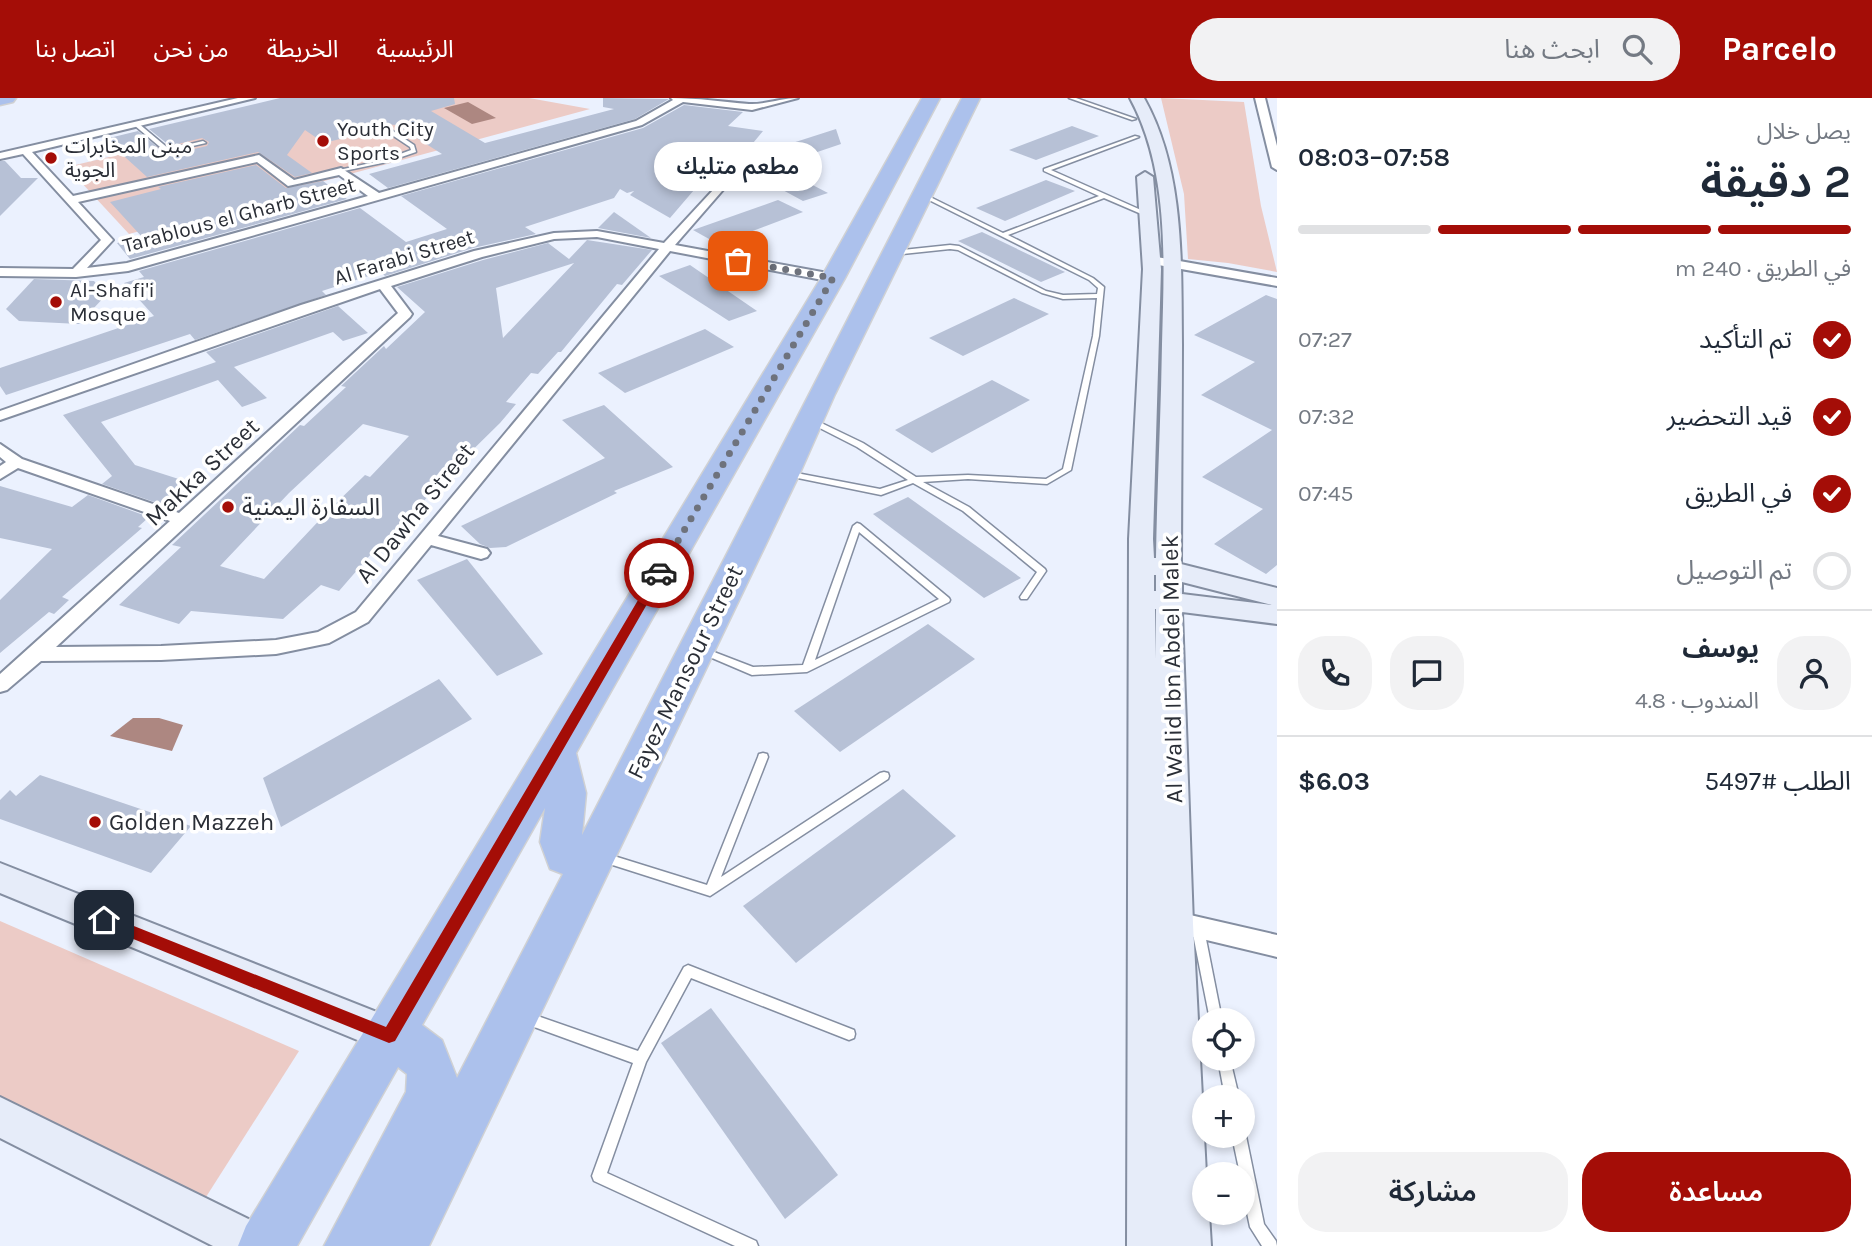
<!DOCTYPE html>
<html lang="ar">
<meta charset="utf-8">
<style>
body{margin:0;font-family:Karla,"Noto Sans Arabic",sans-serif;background:#f2f2f3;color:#1f2937;direction:rtl;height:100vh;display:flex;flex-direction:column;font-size:26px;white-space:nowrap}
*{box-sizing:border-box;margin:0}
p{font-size:23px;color:#747a83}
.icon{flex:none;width:38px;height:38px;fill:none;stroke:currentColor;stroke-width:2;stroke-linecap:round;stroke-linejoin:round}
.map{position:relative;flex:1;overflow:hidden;direction:ltr}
.side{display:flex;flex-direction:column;background:#fff;width:595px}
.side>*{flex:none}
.controls{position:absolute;left:1192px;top:910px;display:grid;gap:14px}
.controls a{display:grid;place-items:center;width:63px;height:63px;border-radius:50%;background:#fff;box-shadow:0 4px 10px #0003;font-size:35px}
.pin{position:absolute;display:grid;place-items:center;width:60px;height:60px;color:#fff;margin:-30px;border-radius:14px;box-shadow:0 4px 10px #0006}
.courier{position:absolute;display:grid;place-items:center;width:70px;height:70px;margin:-35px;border:5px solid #a40d07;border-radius:50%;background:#fff;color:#222;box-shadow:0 2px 9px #0007}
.bubble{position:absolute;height:49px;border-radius:24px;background:#fff;box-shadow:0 4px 10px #0003;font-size:23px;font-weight:600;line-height:49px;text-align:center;direction:rtl}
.overview em{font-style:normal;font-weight:600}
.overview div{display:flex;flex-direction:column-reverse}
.overview{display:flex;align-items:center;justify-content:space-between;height:119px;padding:0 21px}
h1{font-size:46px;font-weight:600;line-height:52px}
.bar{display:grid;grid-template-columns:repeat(4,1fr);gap:10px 7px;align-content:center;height:84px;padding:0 21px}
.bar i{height:9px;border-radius:5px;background:#e0e1e3}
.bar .on{background:#a40d07}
.bar p{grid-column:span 4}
.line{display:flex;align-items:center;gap:18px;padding:0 21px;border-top:2px solid #e0e1e3}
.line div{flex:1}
.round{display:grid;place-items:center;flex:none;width:74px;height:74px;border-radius:28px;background:#f2f2f3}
ol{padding:0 21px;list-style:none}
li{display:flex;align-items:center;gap:21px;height:77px}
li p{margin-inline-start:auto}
li .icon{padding:7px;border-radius:50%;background:#a40d07;color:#fff;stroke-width:4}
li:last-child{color:#747a83}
li i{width:38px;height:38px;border:4px solid #e0e1e3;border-radius:50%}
.cta{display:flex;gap:14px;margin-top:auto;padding:14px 21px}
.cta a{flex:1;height:80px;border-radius:28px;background:#a40d07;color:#fff;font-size:28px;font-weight:600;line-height:80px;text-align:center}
.cta a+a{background:#f2f2f3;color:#1f2937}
header{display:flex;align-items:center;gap:42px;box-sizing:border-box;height:98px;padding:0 35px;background:#a40d07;color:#fff}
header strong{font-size:33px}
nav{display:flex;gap:38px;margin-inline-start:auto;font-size:24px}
.search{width:490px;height:63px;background:#f2f2f3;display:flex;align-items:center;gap:18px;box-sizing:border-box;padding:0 24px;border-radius:28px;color:#747a83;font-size:26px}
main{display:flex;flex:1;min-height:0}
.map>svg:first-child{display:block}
</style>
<header>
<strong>Parcelo</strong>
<div class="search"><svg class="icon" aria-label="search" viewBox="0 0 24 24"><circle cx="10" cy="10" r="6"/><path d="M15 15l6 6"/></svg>ابحث هنا</div>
<nav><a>الرئيسية</a><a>الخريطة</a><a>من نحن</a><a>اتصل بنا</a></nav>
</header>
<main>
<section class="side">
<div class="overview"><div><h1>2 دقيقة</h1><p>يصل خلال</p></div><em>07:58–08:03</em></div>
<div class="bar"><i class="on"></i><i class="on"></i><i class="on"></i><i></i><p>في الطريق · 240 m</p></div>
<ol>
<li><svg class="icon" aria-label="check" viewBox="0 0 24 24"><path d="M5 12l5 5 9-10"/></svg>تم التأكيد<p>07:27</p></li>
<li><svg class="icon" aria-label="check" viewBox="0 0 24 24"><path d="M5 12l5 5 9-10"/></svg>قيد التحضير<p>07:32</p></li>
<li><svg class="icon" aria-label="check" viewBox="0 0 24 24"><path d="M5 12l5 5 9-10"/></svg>في الطريق<p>07:45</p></li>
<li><i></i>تم التوصيل</li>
</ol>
<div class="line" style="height:126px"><a class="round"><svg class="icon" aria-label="person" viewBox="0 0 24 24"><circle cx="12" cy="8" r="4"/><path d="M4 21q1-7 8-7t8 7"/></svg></a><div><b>يوسف</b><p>المندوب · 4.8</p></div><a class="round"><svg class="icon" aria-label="chat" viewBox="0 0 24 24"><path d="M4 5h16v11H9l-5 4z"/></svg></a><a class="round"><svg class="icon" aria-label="phone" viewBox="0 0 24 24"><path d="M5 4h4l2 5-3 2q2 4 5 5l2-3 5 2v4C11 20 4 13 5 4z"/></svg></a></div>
<div class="line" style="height:91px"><div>الطلب #5497</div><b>$6.03</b></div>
<div class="cta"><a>مساعدة</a><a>مشاركة</a></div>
</section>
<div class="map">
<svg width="1277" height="1148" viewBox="0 0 1277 1148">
<rect width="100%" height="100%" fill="#ebf1fe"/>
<g fill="#eccbc6">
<polygon points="355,0 529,0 590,11 129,136 67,69"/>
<polygon points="1161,0 1244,4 1261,108 1277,174 1228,165 1188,161 1184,96"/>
<polygon points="0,823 299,953 206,1099 0,998"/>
</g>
<g fill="#ad8781">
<polygon points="468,4 496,20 472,26 444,10"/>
<polygon points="133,620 159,620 183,627 172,653 110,638"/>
</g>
<g fill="#b7c1d6" fill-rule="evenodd">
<polygon points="280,0 454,0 455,6 431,13 485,45 614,11 603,9 603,0 669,1 635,21 388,90 369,76 442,56 396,27 383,26 380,31 324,45 305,32 287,57 312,75 295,79 258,54 147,79 105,41 138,33 167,57 207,48 209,44 202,40 170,48 149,31"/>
<polygon points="684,7 743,14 728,28 763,33 739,62 836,31 841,46 776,68 828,95 803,103 744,71 743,68 713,58 676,64 675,69 700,85 670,120 630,97 634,93 627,95 620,91 614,100 525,129 536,136 473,150 385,178 381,174 322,193 326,197 195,242 190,236 6,297 0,288 0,270 154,218 124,185 144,179 139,173 360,110 406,144 447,131 401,98 643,30"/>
<polygon points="1072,28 1099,38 1036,62 1009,52"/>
<polygon points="0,63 5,63 21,80 38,80 0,118"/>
<polygon points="256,67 286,90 323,83 347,101 130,161 117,145 142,139 110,104 161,91 158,89"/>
<polygon points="1046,82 1075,93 1005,123 976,110"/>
<polygon points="778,102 803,114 718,146 693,132"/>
<polygon points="614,114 651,140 598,130"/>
<polygon points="982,134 1065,174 1041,184 958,143"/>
<path d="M587,142L652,152L622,187L617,186L561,254H558L538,276L531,275L506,304L516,306L500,325L438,386L379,457L372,455L339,493L321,487L283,521L191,513L179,526L119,507L181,449L172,447L300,327L304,328L346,289L341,288L384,248L386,251L425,214L397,189L483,162L548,145L569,161ZM574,165L503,240L496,190ZM363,326L409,338L370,379L365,377L329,412L264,481L220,468L289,395Z"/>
<polygon points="690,167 757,213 729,223 659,178"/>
<polygon points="34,181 94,183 106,197 79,226 19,223 6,211"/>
<polygon points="1266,197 1277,201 1277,467 1266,476 1214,446 1263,411 1202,379 1272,332 1201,297 1255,264 1194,237"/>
<polygon points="1014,200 1049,216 963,258 929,240"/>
<polygon points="338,208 368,235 343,243 333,234 234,269 267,300 242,309 218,282 101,324 135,367 188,384 163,407 102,386 112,378 63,317 216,264 206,254"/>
<polygon points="705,231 734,249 625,295 598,275"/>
<polygon points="992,282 1030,302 932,355 895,332"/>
<polygon points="604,307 673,369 614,393 617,395 506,449 490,450 480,446 461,428 605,360 562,322"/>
<polygon points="0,388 72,409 88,397 149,419 138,429 142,430 62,499 69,502 54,516 49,514 0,555 0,502 52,451 0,440"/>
<polygon points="908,399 1021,480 984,500 873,416"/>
<polygon points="467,461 543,556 497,578 417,482"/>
<polygon points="928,526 975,561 840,654 794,613"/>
<polygon points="439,581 472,621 281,729 263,680"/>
<polygon points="40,677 191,728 151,775 0,721 0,702 10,692 16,698"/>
<polygon points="903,691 956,738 796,865 743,808"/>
<polygon points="711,910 838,1077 785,1121 661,945"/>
</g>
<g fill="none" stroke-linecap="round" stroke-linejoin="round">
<defs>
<g id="lane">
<polygon points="1069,0 1076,0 1136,21 1132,22"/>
<polygon points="134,25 138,25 169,51 203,43 206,45 166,54 134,27"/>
<polygon points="383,29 387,29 414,47 416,54 387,64 339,74 339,72 384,62 411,52 410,49 383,31"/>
<polygon points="1135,38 1139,39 1051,72 1150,116 1150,118 1146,118 1104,100 1008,137 1093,180 1104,189 1099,238 1071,372 1047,386 968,381 923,384 969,409 1045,471 1046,473 1027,501 1021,501 1020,499 1037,474 963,413 913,385 881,397 783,377 783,373 786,373 880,391 908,382 857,349 808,324 808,320 811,320 863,345 916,379 968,377 1046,381 1063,371 1093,238 1097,200 1063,201 1042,195 958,152 950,151 893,157 890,155 893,153 950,147 959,148 1046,193 1063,197 1097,196 1098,190 1089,182 917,96 922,95 1003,135 1099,98 1044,73 1044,71"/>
<path d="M857,425L860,426L949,500L950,502L949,504L807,574L752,577L698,554L696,552L701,549L753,569L803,567L853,428ZM859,434L939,501L815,562Z"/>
<polygon points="763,655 767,656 768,659 721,779 880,675 884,674 888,675 889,678 888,681 710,798 597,762 595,759 597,756 601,754 707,787 758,659 759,656"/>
<polygon points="1198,826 1202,827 1204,831 1222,922 1210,922 1192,831 1194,827"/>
<polygon points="688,867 854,932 855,936 854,940 849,942 691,880 646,964 607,1075 756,1143 758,1148 735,1148 594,1083 592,1078 633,965 526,926 522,924 520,920 522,916 526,914 638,953 684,869"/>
<polygon points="1218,961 1230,961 1239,999 1225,999"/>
<polygon points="1242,1033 1246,1038 1264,1126 1276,1143 1277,1148 1262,1148 1250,1129 1242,1091 1242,1076 1240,1076 1232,1038 1242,1038"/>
</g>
<g id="street">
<path d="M238,0H255L32,54L73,98L259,57L294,82L341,70L379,95L636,23L673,2L671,0C698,0 723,4 749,6C764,7 781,0 798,0L752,12L683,4L642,27L128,173L76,179L0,178V170L73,171L101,142L23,56L0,61V55ZM257,64L288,88L339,77L368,98L127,165L87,170L113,142L78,104Z"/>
<polygon points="1255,0 1265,0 1277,48 1277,72 1272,69"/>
<path d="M712,60L742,70L675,147L833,176L839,180L833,184L670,153L438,438L487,451L490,455L487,459L481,461L431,447L368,524L329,545L276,556L161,562L41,563L7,592L0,594V576L170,423L18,370L0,381V368L6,364L0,359V346L22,361L179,415L398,215L380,191L0,322V313L301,207L474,153L554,135L597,133L664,145L714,91L676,67ZM712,66L730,71L717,84L692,69ZM597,139L659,151L356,514L318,534L276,542L161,548L56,549L410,219L412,216L391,188L482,159L554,141Z"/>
<polygon points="1151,158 1277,180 1277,188 1147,165 1147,159"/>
<polygon points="1177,814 1277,837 1277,859 1169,833 1165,825 1169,817"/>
</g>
<g id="secondary">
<path d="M1130,0H1144C1185,73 1181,164 1182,246C1182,320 1181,393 1181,466L1277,490V526L1182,514L1193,826L1206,1076H1204V1115H1209L1211,1148H1127L1129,441L1143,171L1137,79L1145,74L1153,79L1161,171L1153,441L1154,460H1156C1157,389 1161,317 1162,246C1164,165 1170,74 1130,0ZM1154,477H1156V493H1154ZM1182,484L1272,507L1182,496ZM1155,511H1156V561Z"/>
<polygon points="0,765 402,924 408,937 402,950 389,955 0,795"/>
<polygon points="0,999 273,1133 279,1148 213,1148 0,1040"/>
</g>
<g id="highway">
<polygon points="0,0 16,0 13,4 0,7"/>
<path d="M922,0H940L845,180L576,655L586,695L582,737L951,21L962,0H980L835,296L800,375L429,1148H324L406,994L407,976L398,969L297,1148H238L246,1128L821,180ZM545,710L540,744L550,771L563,776L457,980L442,942L422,927Z"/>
</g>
</defs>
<use href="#lane" stroke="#848ea1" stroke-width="3"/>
<use href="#street" stroke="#848ea1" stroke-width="4"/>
<use href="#secondary" stroke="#848ea1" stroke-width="4"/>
<use href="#highway" stroke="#d0d1d3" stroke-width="3"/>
<use href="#lane" fill="#fff" fill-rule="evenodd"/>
<use href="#street" fill="#fff" fill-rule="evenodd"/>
<use href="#secondary" fill="#e6ecf9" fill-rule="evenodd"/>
<use href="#highway" fill="#acc1ec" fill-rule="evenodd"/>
</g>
<polygon fill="#a40d07" points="659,471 665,475 395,943 389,945 99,827 97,822 104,816 386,929 654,475"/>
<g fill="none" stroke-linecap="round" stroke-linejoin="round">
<polyline stroke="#6e727c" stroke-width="7" stroke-dasharray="0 12.6" points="659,475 833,180 738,163"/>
</g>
<g fill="#a40d07" stroke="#fff" stroke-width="2.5">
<circle cx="323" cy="43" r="7"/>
<circle cx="51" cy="60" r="7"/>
<circle cx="56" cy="204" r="7"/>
<circle cx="228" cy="409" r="7"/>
<circle cx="95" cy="724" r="7"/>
</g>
<g text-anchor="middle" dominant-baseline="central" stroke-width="7" stroke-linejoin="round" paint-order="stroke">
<g font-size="21" fill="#2a2e36" stroke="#fff" text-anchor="start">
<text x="337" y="31">Youth City<tspan x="337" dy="24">Sports</tspan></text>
<text x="65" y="48">مبنى المخابرات<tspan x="65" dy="24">الجوية</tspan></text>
<text x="70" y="192">Al-Shafi'i<tspan x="70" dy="24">Mosque</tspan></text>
</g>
<g font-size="21" fill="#2a2e36" stroke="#fff">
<text transform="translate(239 117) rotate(-15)">Tarablous el Gharb Street</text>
<text transform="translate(404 159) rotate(-17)">Al Farabi Street</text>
</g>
<g font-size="24" fill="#2a2e36" stroke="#fff">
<text transform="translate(202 374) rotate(-43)">Makka Street</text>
<text transform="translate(415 415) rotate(-51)">Al Dawha Street</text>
<text transform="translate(1172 571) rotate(-91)">Al Walid Ibn Abdel Malek</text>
<text transform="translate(685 574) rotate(-64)">Fayez Mansour Street</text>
</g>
<g font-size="24" fill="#2a2e36" stroke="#fff" text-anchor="start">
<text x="242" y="409">السفارة اليمنية</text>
<text x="109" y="724">Golden Mazzeh</text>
</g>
</g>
</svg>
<div class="controls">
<a><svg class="icon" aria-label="locate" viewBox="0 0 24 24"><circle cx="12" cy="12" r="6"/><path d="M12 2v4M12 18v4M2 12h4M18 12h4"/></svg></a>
<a>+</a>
<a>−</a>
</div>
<div class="pin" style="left:738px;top:163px;background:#ea580c"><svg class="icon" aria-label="bag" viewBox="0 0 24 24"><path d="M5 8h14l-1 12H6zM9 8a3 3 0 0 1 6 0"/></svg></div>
<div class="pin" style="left:104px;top:822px;background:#1f2937"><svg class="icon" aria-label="home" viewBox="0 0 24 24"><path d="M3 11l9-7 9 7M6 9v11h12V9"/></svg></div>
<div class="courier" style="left:659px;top:475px"><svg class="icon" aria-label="car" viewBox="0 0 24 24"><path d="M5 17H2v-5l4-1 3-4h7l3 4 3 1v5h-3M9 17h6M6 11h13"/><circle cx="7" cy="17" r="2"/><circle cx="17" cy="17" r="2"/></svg></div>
<div class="bubble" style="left:654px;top:44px;width:168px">مطعم متليك</div>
</div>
</main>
